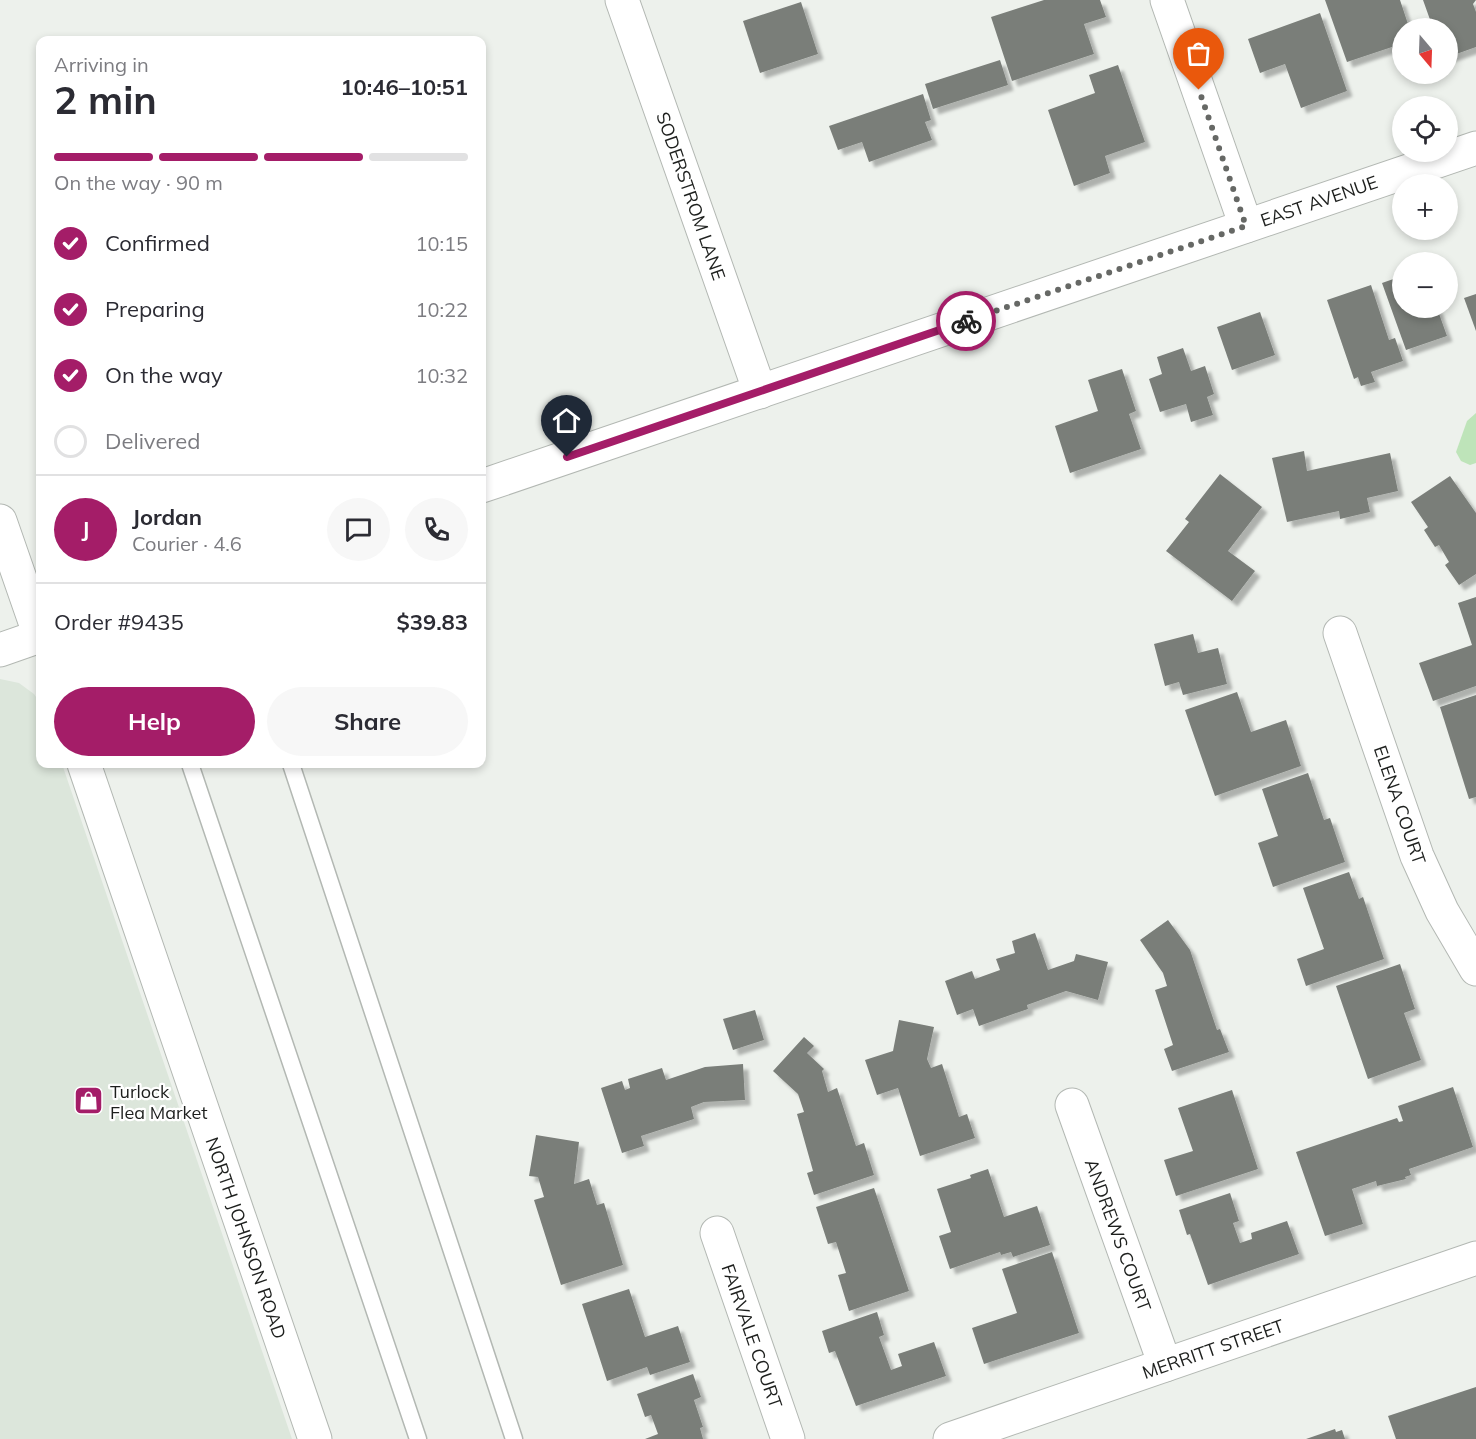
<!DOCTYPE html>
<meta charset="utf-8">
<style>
body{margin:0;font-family:Mulish,sans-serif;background:#f7f7f7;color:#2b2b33;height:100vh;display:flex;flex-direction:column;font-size:22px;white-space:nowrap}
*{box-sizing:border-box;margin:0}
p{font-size:20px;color:#7c7c81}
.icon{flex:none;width:33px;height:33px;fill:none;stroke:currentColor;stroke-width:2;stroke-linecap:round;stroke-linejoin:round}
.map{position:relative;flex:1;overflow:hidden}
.drawer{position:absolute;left:36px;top:36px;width:450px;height:732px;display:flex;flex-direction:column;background:#fff;border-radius:12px;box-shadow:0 3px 9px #0003}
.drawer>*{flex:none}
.needle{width:39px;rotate:161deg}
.tools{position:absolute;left:1392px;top:18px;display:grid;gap:12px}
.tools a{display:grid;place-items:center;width:66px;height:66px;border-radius:50%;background:#fff;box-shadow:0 3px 9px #0003;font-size:30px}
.pin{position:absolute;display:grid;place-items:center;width:51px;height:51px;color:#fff;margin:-62px -26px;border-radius:50% 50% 50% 0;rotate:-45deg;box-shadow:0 0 6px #0007}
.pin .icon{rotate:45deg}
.courier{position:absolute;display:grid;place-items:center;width:60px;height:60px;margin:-30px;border:4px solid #a41d68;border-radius:50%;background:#fff;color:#222;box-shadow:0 2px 8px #0007}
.headline em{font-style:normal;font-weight:700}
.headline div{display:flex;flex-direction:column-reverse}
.headline{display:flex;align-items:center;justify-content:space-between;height:102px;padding:0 18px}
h1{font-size:39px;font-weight:700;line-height:45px}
.bar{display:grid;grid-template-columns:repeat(4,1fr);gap:9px 6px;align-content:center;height:72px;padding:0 18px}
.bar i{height:8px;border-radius:4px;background:#e1e1e2}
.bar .on{background:#a41d68}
.bar p{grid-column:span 4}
.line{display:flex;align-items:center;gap:15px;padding:0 18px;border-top:2px solid #e1e1e2}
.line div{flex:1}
.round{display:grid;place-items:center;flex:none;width:63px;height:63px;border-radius:32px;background:#f7f7f7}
ol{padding:0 18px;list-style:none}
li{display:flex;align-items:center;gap:18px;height:66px}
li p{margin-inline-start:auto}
li .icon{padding:6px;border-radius:50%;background:#a41d68;color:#fff;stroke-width:4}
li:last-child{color:#7c7c81}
li i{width:33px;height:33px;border:3px solid #e1e1e2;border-radius:50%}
.action{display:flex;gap:12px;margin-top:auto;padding:12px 18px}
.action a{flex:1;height:69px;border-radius:36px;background:#a41d68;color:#fff;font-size:24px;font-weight:700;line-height:69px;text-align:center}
.action a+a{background:#f7f7f7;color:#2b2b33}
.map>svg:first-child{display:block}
</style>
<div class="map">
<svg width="1476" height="1439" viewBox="0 0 1476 1439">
<defs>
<filter id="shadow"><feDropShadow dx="5.5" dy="5.5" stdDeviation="1.5" flood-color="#0004"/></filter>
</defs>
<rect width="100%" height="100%" fill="#edf1ec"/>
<polygon fill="#dce6db" points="0,679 19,683 34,694 40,703 40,764 62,764 292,1439 0,1439"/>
<polygon fill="#bee4b9" points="1476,413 1476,463 1470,465 1461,461 1456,452 1467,421"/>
<g fill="#7a7e79" filter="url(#shadow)">
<polygon points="1044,0 1100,0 1106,17 1084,24 1094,54 1012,81 991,17"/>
<polygon points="1325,0 1400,0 1408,24 1419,21 1421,28 1402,28 1402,73 1392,47 1347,62"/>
<polygon points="1423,0 1476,0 1473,4 1476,12 1476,47 1448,57 1448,28 1433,28"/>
<polygon points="801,2 818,54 760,73 743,21"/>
<polygon points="1320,13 1347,91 1301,108 1285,64 1260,73 1248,39"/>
<polygon points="1000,60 1008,85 933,109 925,84"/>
<polygon points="1118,65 1145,142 1105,156 1110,173 1074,186 1048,110 1095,93 1089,75"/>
<polygon points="923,94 931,120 925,122 932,140 869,162 862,142 838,150 829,126"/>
<polygon points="1402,276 1402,308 1437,308 1447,336 1406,350 1382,283"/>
<polygon points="1371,285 1389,340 1395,338 1403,361 1371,372 1375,382 1361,386 1358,377 1354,379 1327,300"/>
<polygon points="1476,294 1476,331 1464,298"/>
<polygon points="1260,312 1275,355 1232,370 1217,327"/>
<polygon points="1183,348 1191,371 1205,366 1214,394 1207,397 1213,415 1191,422 1186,404 1160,412 1149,379 1162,374 1157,357"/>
<polygon points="1122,369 1136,411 1129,414 1141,449 1070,473 1055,426 1098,411 1088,380"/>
<polygon points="1304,451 1307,471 1390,453 1398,491 1367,498 1370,512 1340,519 1339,511 1287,522 1272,458"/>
<polygon points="1220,474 1262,507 1228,551 1255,571 1232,601 1166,551 1189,522 1185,519"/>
<polygon points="1450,476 1476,513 1476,574 1459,585 1445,565 1449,562 1439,545 1435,547 1424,530 1428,527 1411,502"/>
<polygon points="1476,597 1476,686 1433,701 1419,663 1472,645 1458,603"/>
<polygon points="1193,634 1198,653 1218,648 1227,684 1183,695 1179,682 1165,686 1154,644"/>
<polygon points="1237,692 1251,732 1286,720 1301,766 1215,796 1185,710"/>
<polygon points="1476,695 1476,797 1469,799 1440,707"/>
<polygon points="1308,773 1324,820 1330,818 1345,862 1273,887 1258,843 1278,836 1262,789"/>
<polygon points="1349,872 1359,899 1363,897 1384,959 1306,986 1297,959 1324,949 1303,888"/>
<polygon points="1168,920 1190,950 1217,1030 1220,1029 1229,1052 1172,1071 1164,1049 1173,1045 1155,990 1167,986 1163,973 1140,940"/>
<polygon points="1035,933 1048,970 1074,961 1076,954 1108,962 1098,1000 1066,991 1027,1005 1028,1009 979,1026 973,1009 957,1015 945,981 972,971 975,979 1000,970 996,959 1015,953 1012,941"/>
<polygon points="1400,964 1415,1009 1404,1013 1421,1060 1368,1079 1336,986"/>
<polygon points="755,1010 764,1040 733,1050 723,1019"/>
<polygon points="899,1020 934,1027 927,1059 931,1068 942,1064 959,1117 967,1114 975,1138 920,1156 898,1088 877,1095 865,1060 893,1051"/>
<polygon points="804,1037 814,1046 807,1053 824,1069 822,1071 828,1092 837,1088 856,1146 864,1143 874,1175 814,1195 807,1173 813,1171 797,1114 804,1112 798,1094 773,1071"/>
<polygon points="743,1064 745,1100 704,1102 691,1107 694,1119 641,1136 644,1146 622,1153 601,1088 622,1081 625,1090 630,1088 628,1079 662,1068 666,1080 705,1067"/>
<polygon points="1453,1087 1473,1147 1409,1169 1411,1175 1405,1177 1406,1179 1377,1186 1376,1181 1352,1189 1363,1224 1325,1236 1296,1152 1397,1118 1399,1122 1403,1121 1398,1106"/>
<polygon points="1232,1090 1258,1169 1176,1196 1164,1160 1193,1151 1178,1108"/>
<polygon points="536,1135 579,1142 574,1184 589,1179 597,1205 604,1203 623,1265 561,1285 534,1200 544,1197 538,1177 529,1176"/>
<polygon points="988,1169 1004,1217 1037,1206 1050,1245 1013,1257 1011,1252 1001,1255 1000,1252 950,1269 939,1236 951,1232 937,1189 971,1178 970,1175"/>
<polygon points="874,1188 909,1291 849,1311 838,1275 846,1273 836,1242 828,1244 816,1207"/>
<polygon points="1230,1193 1239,1221 1233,1223 1240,1243 1252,1239 1251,1233 1287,1221 1299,1254 1208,1285 1190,1234 1187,1235 1179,1210"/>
<polygon points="1052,1252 1079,1333 984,1364 972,1328 1017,1313 1002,1269"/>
<polygon points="629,1289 645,1337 678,1326 690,1362 650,1375 647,1367 607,1381 582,1304"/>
<polygon points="877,1312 884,1335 879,1337 891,1370 902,1366 898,1354 934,1342 946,1376 856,1406 835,1351 829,1353 822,1331"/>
<polygon points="693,1374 701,1397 694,1400 703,1427 700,1428 703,1439 645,1439 658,1434 651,1415 645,1417 637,1394"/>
<polygon points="1476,1387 1476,1439 1396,1439 1388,1416"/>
<polygon points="1335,1429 1336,1432 1342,1430 1345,1439 1306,1439"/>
</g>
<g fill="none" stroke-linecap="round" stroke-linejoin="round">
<defs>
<g id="service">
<polyline points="190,764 418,1439"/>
<polyline points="291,764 514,1439"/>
</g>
<g id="minor">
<polyline points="622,0 760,392"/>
<polyline points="1167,0 1246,226"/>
<polyline points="0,521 40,636"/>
<polyline points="1340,633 1417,856 1442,911 1476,969"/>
<polyline points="84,764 315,1439"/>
<polyline points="1072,1105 1165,1365"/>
<polyline points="717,1233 788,1439"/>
<polyline points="950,1439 1476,1258"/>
</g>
<g id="primary">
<polyline points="482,486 1476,148"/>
<polyline points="0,650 40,636"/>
</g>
</defs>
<use href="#service" stroke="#b3b8b3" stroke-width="19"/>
<use href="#minor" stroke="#b3b8b3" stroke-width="35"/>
<use href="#primary" stroke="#b3b8b3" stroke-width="35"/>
<use href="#service" stroke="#fff" stroke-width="16"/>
<use href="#minor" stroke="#fff" stroke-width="33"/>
<use href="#primary" stroke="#fff" stroke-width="33"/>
</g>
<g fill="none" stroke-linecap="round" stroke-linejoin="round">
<polyline stroke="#666865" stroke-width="6" stroke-dasharray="0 10.8" points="966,321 1246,226 1199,90"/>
<polyline stroke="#a41d68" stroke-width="8" points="567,457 966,321"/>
</g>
<defs>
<symbol id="shop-square" viewBox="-11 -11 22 22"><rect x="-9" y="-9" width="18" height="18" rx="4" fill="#a41d68" stroke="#fff"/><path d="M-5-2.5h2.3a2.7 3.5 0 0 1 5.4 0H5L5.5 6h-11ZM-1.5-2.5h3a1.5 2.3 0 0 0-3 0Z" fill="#fff"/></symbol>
</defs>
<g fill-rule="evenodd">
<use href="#shop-square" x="72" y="1084" width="33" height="33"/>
</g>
<g text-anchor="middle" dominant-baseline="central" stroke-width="4.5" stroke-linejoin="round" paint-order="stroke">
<g font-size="18" fill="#1d1f1d" stroke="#fff">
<text transform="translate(691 196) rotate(71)">SODERSTROM LANE</text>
<text transform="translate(1319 201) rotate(-19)">EAST AVENUE</text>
<text transform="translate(1400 805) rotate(71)">ELENA COURT</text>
<text transform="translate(1118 1235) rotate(70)">ANDREWS COURT</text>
<text transform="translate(246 1238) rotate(71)">NORTH JOHNSON ROAD</text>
<text transform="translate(752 1336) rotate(71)">FAIRVALE COURT</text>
<text transform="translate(1213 1349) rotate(-19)">MERRITT STREET</text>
</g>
<g font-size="18" fill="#1d1f1d" stroke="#fff" text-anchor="start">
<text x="110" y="1091">Turlock<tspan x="110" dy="21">Flea Market</tspan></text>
</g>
</g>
</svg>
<div class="tools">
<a><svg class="needle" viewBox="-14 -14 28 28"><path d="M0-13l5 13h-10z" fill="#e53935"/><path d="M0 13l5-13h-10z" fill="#7c7c81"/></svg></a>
<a><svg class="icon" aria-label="locate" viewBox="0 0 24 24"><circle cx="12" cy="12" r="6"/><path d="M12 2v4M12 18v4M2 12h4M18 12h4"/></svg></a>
<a>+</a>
<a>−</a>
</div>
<div class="pin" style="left:1199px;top:90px;background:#ea580c"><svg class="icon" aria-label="bag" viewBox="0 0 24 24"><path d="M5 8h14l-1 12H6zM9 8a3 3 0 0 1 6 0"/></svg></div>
<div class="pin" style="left:567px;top:457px;background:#1f2937"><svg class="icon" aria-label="home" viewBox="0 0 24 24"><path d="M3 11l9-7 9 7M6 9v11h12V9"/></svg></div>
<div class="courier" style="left:966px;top:321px"><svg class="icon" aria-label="bike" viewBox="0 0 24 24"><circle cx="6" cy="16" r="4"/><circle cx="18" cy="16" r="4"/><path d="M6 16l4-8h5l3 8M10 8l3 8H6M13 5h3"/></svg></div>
<section class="drawer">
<div class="headline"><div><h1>2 min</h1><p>Arriving in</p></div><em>10:46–10:51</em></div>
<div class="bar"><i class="on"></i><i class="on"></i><i class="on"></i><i></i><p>On the way · 90 m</p></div>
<ol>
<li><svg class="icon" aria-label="check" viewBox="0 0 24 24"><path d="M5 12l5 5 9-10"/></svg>Confirmed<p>10:15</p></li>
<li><svg class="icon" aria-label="check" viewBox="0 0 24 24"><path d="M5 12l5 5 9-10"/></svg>Preparing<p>10:22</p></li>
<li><svg class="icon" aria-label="check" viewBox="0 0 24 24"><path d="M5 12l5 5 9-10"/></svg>On the way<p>10:32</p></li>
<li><i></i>Delivered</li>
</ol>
<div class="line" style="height:108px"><b class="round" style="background:#a41d68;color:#fff">J</b><div><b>Jordan</b><p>Courier · 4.6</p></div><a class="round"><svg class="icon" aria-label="chat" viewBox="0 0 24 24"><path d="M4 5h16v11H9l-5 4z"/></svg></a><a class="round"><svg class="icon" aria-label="phone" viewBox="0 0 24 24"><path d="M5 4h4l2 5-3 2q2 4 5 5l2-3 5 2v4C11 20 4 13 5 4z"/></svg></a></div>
<div class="line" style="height:78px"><div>Order #9435</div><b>$39.83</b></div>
<div class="action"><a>Help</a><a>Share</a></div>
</section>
</div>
